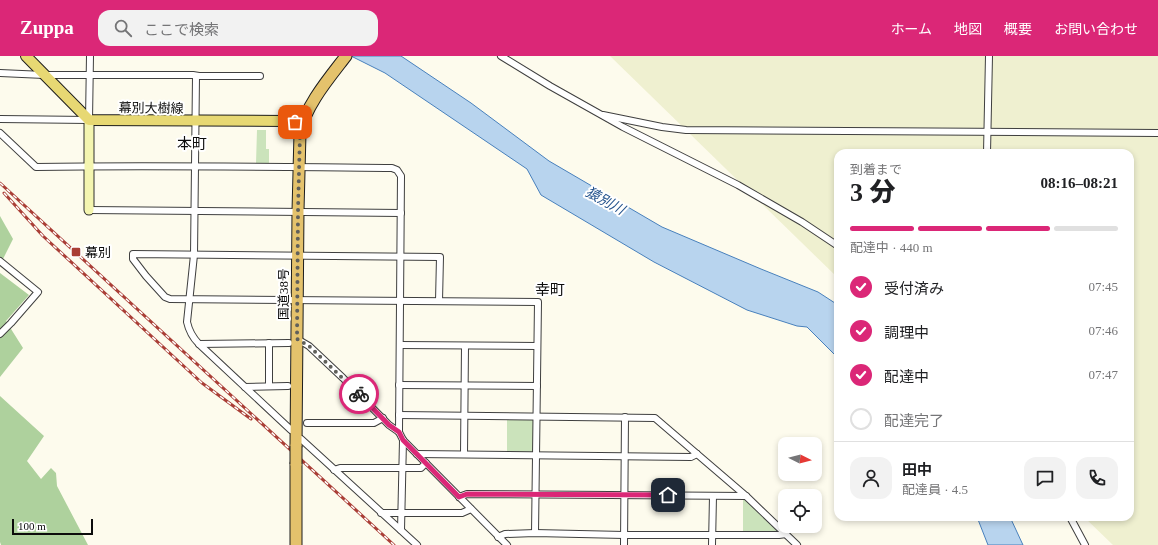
<!DOCTYPE html>
<html lang="ja">
<meta charset="utf-8">
<style>
body{margin:0;font-family:"Times New Roman","Noto Sans JP",serif;background:#f2f2f2;color:#202124;height:100vh;display:flex;flex-direction:column;font-size:15px;white-space:nowrap}
*{box-sizing:border-box;margin:0}
p{font-size:13px;color:#757577}
.icon{flex:none;width:22px;height:22px;fill:none;stroke:currentColor;stroke-width:2;stroke-linecap:round;stroke-linejoin:round}
.map{position:relative;flex:1;overflow:hidden}
.side{position:absolute;left:834px;top:93px;width:300px;height:372px;display:flex;flex-direction:column;background:#fff;border-radius:12px;box-shadow:0 2px 6px #0003}
.side>*{flex:none}
.needle{width:26px;rotate:96deg}
.tools{position:absolute;left:778px;top:381px;display:grid;gap:8px}
.tools a{display:grid;place-items:center;width:44px;height:44px;border-radius:8px;background:#fff;box-shadow:0 2px 6px #0003;font-size:20px}
.scale{position:absolute;left:12px;bottom:10px;width:81px;box-sizing:border-box;padding-left:4px;border:2px solid #0c0c0c;border-top:0;font-size:11px;line-height:14px;white-space:nowrap;color:#0c0c0c;-webkit-text-stroke:3px #fff;paint-order:stroke}
.pin{position:absolute;display:grid;place-items:center;width:34px;height:34px;color:#fff;margin:-17px;border-radius:8px;box-shadow:0 2px 6px #0006}
.courier{position:absolute;display:grid;place-items:center;width:40px;height:40px;margin:-20px;border:3px solid #db2777;border-radius:50%;background:#fff;color:#222;box-shadow:0 1px 5px #0007}
.headline em{font-style:normal;font-weight:800}
.headline div{display:flex;flex-direction:column-reverse}
.headline{display:flex;align-items:center;justify-content:space-between;height:68px;padding:0 16px}
h1{font-size:26px;font-weight:800;line-height:30px}
.bar{display:grid;grid-template-columns:repeat(4,1fr);gap:6px 4px;align-content:center;height:48px;padding:0 16px}
.bar i{height:5px;border-radius:3px;background:#e0e0e0}
.bar .current{background:#db2777}
.bar p{grid-column:span 4}
.line{display:flex;align-items:center;gap:10px;padding:0 16px;border-top:1px solid #e0e0e0}
.line div{flex:1}
.round{display:grid;place-items:center;flex:none;width:42px;height:42px;border-radius:12px;background:#f2f2f2}
ol{padding:0 16px;list-style:none}
li{display:flex;align-items:center;gap:12px;height:44px}
li p{margin-inline-start:auto}
li .icon{padding:4px;border-radius:50%;background:#db2777;color:#fff;stroke-width:4}
li:last-child{color:#757577}
li i{width:22px;height:22px;border:2px solid #e0e0e0;border-radius:50%}
header{display:flex;align-items:center;gap:24px;box-sizing:border-box;height:56px;padding:0 20px;background:#db2777;color:#fff}
header strong{font-size:19px}
nav{display:flex;gap:22px;margin-inline-start:auto;font-size:14px}
.search{width:280px;height:36px;background:#f2f2f2;display:flex;align-items:center;gap:10px;box-sizing:border-box;padding:0 14px;border-radius:12px;color:#757577;font-size:15px}
.map>svg:first-child{display:block}
</style>
<header>
<strong>Zuppa</strong>
<div class="search"><svg class="icon" aria-label="search" viewBox="0 0 24 24"><circle cx="10" cy="10" r="6"/><path d="M15 15l6 6"/></svg>ここで検索</div>
<nav><a>ホーム</a><a>地図</a><a>概要</a><a>お問い合わせ</a></nav>
</header>
<div class="map">
<svg width="1158" height="489" viewBox="0 0 1158 489">
<rect width="100%" height="100%" fill="#fdfbed"/>
<polygon fill="#eff0d0" points="610,0 1158,0 1158,489 1113,489 1084,461 1130,461 1130,97 838,97 838,222"/>
<g fill="#cbe3bb">
<polygon points="257,74 266,74 266,93 269,93 269,108 256,107"/>
<polygon points="507,363 534,364 534,397 507,397"/>
<polygon points="743,444 747,444 778,472 776,478 743,477"/>
</g>
<g fill="#aed19d">
<polygon points="0,160 13,183 0,209"/>
<polygon points="0,217 29,239 6,265 23,292 0,321"/>
<polygon points="0,340 44,380 27,405 41,423 51,412 56,417 57,430 88,489 1,489 0,486"/>
</g>
<g fill="#b8d4ee" stroke="#4880bc">
<polygon points="351,0 401,0 471,47 549,105 662,171 761,213 818,236 838,249 838,302 807,271 797,270 747,254 654,206 541,139 527,113 385,17"/>
<polygon points="977,461 1010,461 1023,489 988,489"/>
</g>
<g fill="none" stroke-linecap="round" stroke-linejoin="round">
<defs>
<g id="minor">
<polyline points="501,0 550,30 623,71 738,129 802,166 838,190"/>
<polyline points="0,17 44,19 193,19 199,20 260,20"/>
<path d="M196,20L194,199L187,266C189,275 192,281 199,288L291,374"/>
<polyline points="603,59 662,71 686,74 1158,77"/>
<polyline points="0,63 89,64 90,0"/>
<path d="M0,77L36,111C154,109 273,111 392,112L397,114L401,120L399,376"/>
<polyline points="987,97 989,0"/>
<polyline points="89,154 401,157"/>
<polyline points="0,205 38,236 11,267 0,278"/>
<polyline points="439,245 440,201 133,198 133,203 146,220 165,241 170,243 538,246 535,477"/>
<polyline points="297,283 309,290 343,322 389,369 399,376 403,384 507,489"/>
<polyline points="269,287 269,330"/>
<polyline points="199,288 289,287"/>
<polyline points="400,289 537,290"/>
<polyline points="399,329 537,330"/>
<polyline points="245,331 288,330"/>
<polyline points="399,359 655,362 746,440 797,489"/>
<polyline points="307,367 374,367 383,362"/>
<polyline points="301,383 417,489"/>
<polyline points="417,398 691,401 697,398"/>
<polyline points="464,398 465,290"/>
<polyline points="334,414 340,412 421,412 426,407"/>
<polyline points="459,441 467,438 746,440"/>
<polyline points="381,457 462,457 471,453"/>
<polyline points="1070,461 1085,489"/>
<polyline points="401,474 403,384"/>
<polyline points="498,481 505,478 535,477 624,479 779,479 786,478"/>
<polyline points="624,489 625,361"/>
<polyline points="712,489 713,440"/>
</g>
<polyline id="secondary" points="89,154 89,64"/>
<polyline id="primary" points="26,0 89,64 288,65 302,68"/>
<g id="trunk">
<path d="M296,390L298,155L300,77C305,50 330,21 346,0"/>
<polyline points="296,489 296,408"/>
</g>
</defs>
<use href="#minor" stroke="#3f3f3f" stroke-width="8"/>
<use href="#secondary" stroke="#2e2e2e" stroke-width="11"/>
<use href="#primary" stroke="#1d1d1d" stroke-width="12"/>
<use href="#trunk" stroke="#1d1d1d" stroke-width="13"/>
<use href="#minor" stroke="#fff" stroke-width="6"/>
<use href="#secondary" stroke="#f4f5b0" stroke-width="9"/>
<use href="#primary" stroke="#e7d873" stroke-width="10"/>
<use href="#trunk" stroke="#e4c26c" stroke-width="11"/>
<defs>
<g id="rail">
<polyline points="0,127 394,489"/>
<polyline points="4,137 43,180 202,327 251,363"/>
</g>
</defs>
<use href="#rail" stroke="#aa3e36" stroke-width="3"/>
<use href="#rail" stroke="#fff" stroke-width="1.5" stroke-dasharray="4.5" stroke-linecap="butt"/>
<defs>
<polyline id="trunk-bridge" points="296,408 296,390"/>
</defs>
<use href="#trunk-bridge" stroke="#1d1d1d" stroke-width="13" stroke-linecap="butt"/>
<use href="#trunk-bridge" stroke="#e4c26c" stroke-width="11"/>
</g>
<g fill="none" stroke-linecap="round" stroke-linejoin="round">
<polyline stroke="#60605b" stroke-width="4" stroke-dasharray="0 7.2" points="295,66 302,68 300,77 298,155 297,283 309,290 359,338"/>
<polyline stroke="#db2777" stroke-width="5" points="359,338 389,369 399,376 403,384 459,441 467,438 668,439"/>
</g>
<rect fill="#aa3e36" stroke="#fff" stroke-width="1.5" x="71" y="191" width="10" height="10" rx="2"/>
<g text-anchor="middle" dominant-baseline="central" stroke-width="4" stroke-linejoin="round" paint-order="stroke">
<g font-size="13" fill="#0c0c0c" stroke="#fff">
<text transform="translate(151 52) rotate(1)">幕別大樹線</text>
<text transform="translate(283 238) rotate(-90)">国道38号</text>
</g>
<g font-size="13" fill="#0c0c0c" stroke="#fff" text-anchor="start">
<text x="85" y="196">幕別</text>
</g>
<g font-size="14" font-style="italic" fill="#25548e" stroke="#fff">
<text transform="translate(605 145) rotate(29)">猿別川</text>
</g>
<g font-size="15" fill="#0c0c0c" stroke="#fff">
<text x="192" y="88">本町</text>
<text x="550" y="234">幸町</text>
</g>
</g>
</svg>
<div class="tools">
<a><svg class="needle" viewBox="-14 -14 28 28"><path d="M0-13l5 13h-10z" fill="#e53935"/><path d="M0 13l5-13h-10z" fill="#757577"/></svg></a>
<a><svg class="icon" aria-label="locate" viewBox="0 0 24 24"><circle cx="12" cy="12" r="6"/><path d="M12 2v4M12 18v4M2 12h4M18 12h4"/></svg></a>
</div>
<div class="scale">100 m</div>
<div class="pin" style="left:295px;top:66px;background:#ea580c"><svg class="icon" aria-label="bag" viewBox="0 0 24 24"><path d="M5 8h14l-1 12H6zM9 8a3 3 0 0 1 6 0"/></svg></div>
<div class="pin" style="left:668px;top:439px;background:#1f2937"><svg class="icon" aria-label="home" viewBox="0 0 24 24"><path d="M3 11l9-7 9 7M6 9v11h12V9"/></svg></div>
<div class="courier" style="left:359px;top:338px"><svg class="icon" aria-label="bike" viewBox="0 0 24 24"><circle cx="6" cy="16" r="4"/><circle cx="18" cy="16" r="4"/><path d="M6 16l4-8h5l3 8M10 8l3 8H6M13 5h3"/></svg></div>
<section class="side">
<div class="headline"><div><h1>3 分</h1><p>到着まで</p></div><em>08:16–08:21</em></div>
<div class="bar"><i class="current"></i><i class="current"></i><i class="current"></i><i></i><p>配達中 · 440 m</p></div>
<ol>
<li><svg class="icon" aria-label="check" viewBox="0 0 24 24"><path d="M5 12l5 5 9-10"/></svg>受付済み<p>07:45</p></li>
<li><svg class="icon" aria-label="check" viewBox="0 0 24 24"><path d="M5 12l5 5 9-10"/></svg>調理中<p>07:46</p></li>
<li><svg class="icon" aria-label="check" viewBox="0 0 24 24"><path d="M5 12l5 5 9-10"/></svg>配達中<p>07:47</p></li>
<li><i></i>配達完了</li>
</ol>
<div class="line" style="height:72px"><a class="round"><svg class="icon" aria-label="person" viewBox="0 0 24 24"><circle cx="12" cy="8" r="4"/><path d="M4 21q1-7 8-7t8 7"/></svg></a><div><b>田中</b><p>配達員 · 4.5</p></div><a class="round"><svg class="icon" aria-label="chat" viewBox="0 0 24 24"><path d="M4 5h16v11H9l-5 4z"/></svg></a><a class="round"><svg class="icon" aria-label="phone" viewBox="0 0 24 24"><path d="M5 4h4l2 5-3 2q2 4 5 5l2-3 5 2v4C11 20 4 13 5 4z"/></svg></a></div>
</section>
</div>
